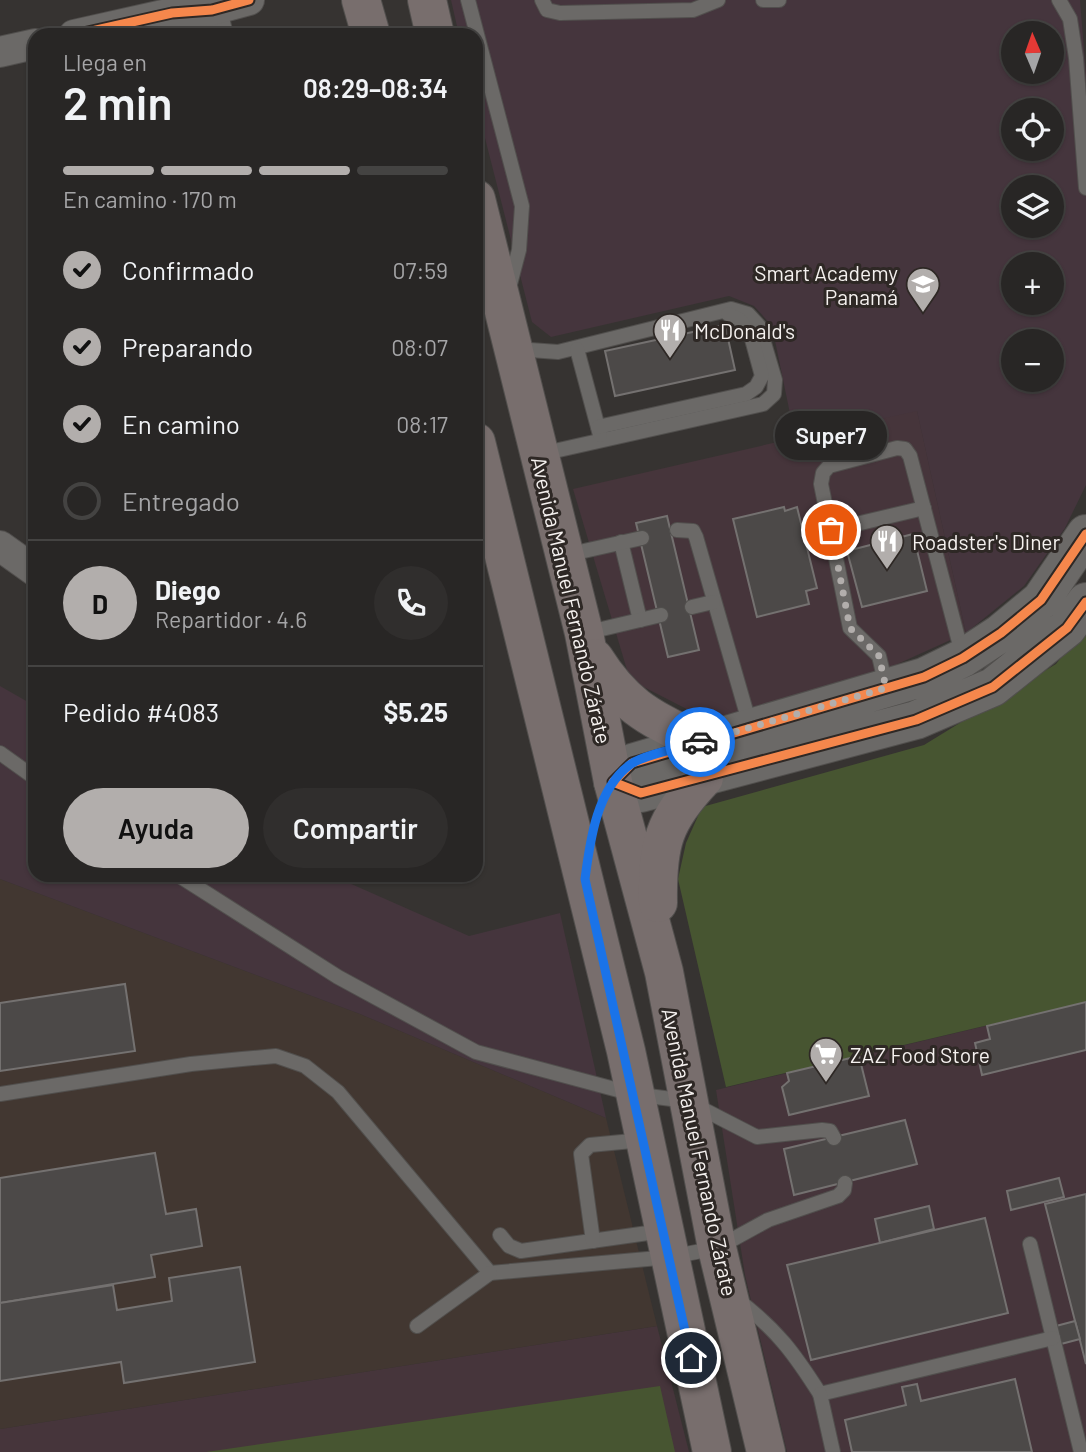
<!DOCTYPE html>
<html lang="es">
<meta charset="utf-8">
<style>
body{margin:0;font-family:Barlow,sans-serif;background:#302e2d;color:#f1f3f6;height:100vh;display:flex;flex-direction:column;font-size:26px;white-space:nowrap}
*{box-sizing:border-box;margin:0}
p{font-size:23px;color:#a5a5a7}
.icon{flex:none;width:38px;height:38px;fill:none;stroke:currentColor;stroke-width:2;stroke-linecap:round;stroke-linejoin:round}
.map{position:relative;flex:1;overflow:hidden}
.side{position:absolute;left:28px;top:28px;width:455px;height:854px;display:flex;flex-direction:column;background:#282625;border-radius:21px;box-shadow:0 2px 5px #0004,0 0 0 2px #444342}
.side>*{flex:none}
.needle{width:46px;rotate:358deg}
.tools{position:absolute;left:1001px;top:21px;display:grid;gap:14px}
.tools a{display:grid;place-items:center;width:63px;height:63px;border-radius:50%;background:#282625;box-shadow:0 2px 5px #0004,0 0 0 2px #444342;font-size:35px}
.pin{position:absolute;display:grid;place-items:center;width:60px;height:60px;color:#fff;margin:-30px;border:4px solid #fff;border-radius:50%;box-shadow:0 2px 7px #0007}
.courier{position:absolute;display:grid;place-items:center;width:70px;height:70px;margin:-35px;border:5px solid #1a73e8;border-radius:50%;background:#fff;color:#222;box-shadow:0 2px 9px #0007}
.bubble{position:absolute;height:49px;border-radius:24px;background:#282625;box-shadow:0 2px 5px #0004,0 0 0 2px #444342;font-size:23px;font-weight:600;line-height:49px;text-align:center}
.summary em{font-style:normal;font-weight:600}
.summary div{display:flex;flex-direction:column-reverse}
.summary{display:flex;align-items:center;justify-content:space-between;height:119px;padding:0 35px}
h1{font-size:46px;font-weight:600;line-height:52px}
.bar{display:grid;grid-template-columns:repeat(4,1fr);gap:10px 7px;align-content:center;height:84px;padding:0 35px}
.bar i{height:9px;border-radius:5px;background:#444342}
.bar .on{background:#b2aeac}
.bar p{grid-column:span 4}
.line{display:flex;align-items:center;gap:18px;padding:0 35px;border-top:2px solid #444342}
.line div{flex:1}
.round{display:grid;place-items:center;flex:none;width:74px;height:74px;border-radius:37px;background:#302e2d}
ol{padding:0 35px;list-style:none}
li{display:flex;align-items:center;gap:21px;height:77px}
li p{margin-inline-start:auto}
li .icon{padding:7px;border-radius:50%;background:#b2aeac;color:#111;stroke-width:4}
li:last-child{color:#a5a5a7}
li i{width:38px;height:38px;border:4px solid #444342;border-radius:50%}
.button{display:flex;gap:14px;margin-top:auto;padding:14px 35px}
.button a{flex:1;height:80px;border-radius:42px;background:#b2aeac;color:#111;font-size:28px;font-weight:600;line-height:80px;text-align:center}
.button a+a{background:#302e2d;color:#f1f3f6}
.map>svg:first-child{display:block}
</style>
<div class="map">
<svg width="1086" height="1452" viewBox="0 0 1086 1452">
<rect width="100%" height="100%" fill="#363331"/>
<g fill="#46353b">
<polygon points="917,410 966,633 851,685 714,723 630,680 573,489"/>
<polygon points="1086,1002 1086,1452 787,1452 745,1275 716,1090"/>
<polygon points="657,1326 689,1452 0,1452 0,1429"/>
</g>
<polygon fill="#423731" points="0,879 360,1014 606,1118 657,1326 0,1429"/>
<g fill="#45353d" fill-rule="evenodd">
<path d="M451,0H1080L1086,75V485L1065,528L1024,586L966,633L917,411L795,438L772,326L754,306L729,296L551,337L532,322L476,103V35H459ZM1013,33H1052V72H1013ZM1013,110H1052V149H1013ZM1013,187H1052V226H1013ZM1013,264H1052V303H1013ZM1013,341H1052V380H1013Z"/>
<polygon points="0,686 35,706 35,875 331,875 469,936 560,913 606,1118 360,1014 0,879"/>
</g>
<g fill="#475531">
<polygon points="1086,627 1086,1002 726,1087 678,879 686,843 702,807 924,745 1056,664"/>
<polygon points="660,1386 675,1452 206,1452"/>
</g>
<g fill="#4c4948" stroke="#747170" stroke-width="2">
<polygon points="725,325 735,370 615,396 605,351"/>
<polygon points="784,507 785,511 797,507 817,588 806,591 809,604 757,617 733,519"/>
<polygon points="667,516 699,650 668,657 636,523"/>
<polygon points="913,534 927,591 862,607 847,551"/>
<polygon points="125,984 135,1051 0,1071 0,1003"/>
<polygon points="1086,1002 1086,1050 982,1075 975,1043 990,1039 987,1026"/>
<polygon points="859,1056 869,1096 789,1115 782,1087 789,1081 787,1073"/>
<polygon points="905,1120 917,1164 794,1195 784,1149"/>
<polygon points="155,1153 166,1214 196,1209 202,1246 151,1255 155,1277 0,1303 0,1178"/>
<polygon points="1059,1178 1064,1197 1011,1210 1007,1191"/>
<polygon points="1086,1194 1086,1364 1045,1204"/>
<polygon points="929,1206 934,1229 880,1243 875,1219"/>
<polygon points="985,1218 1008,1313 811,1360 787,1265"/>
<polygon points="240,1267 255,1362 124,1383 121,1362 0,1381 0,1303 113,1285 117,1310 172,1301 169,1278"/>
<polygon points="1075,1321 1080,1339 1061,1344 1056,1326"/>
<polygon points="1015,1379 1032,1452 852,1452 845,1420 906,1405 902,1387 917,1384 921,1401"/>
</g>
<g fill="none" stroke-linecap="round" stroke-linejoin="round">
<defs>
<g id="lane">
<polyline points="468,0 522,206 519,250 509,288"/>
<polyline points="542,0 547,10 560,13 693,10 718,0"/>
<polyline points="763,0 779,0"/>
<polyline points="1059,0 1070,19 1076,58 1086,188"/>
<polyline points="516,349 558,352 731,309 748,314 759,326 775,380 774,394 763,404 541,454"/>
<polyline points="577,349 600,435"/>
<polyline points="598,427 746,394 756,387 762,376 750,332 739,319 728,314"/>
<polyline points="677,530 693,531 696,537 750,725"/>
<polyline points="831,530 924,508"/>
<polyline points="621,542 640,620"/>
<polyline points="566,555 642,538"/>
<polyline points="692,607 713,602"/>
<polyline points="585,633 661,615"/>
<polyline points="886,686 879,656 850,628 821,484 823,473 829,466 897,448 905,449 910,456 963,657"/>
<polyline points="0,753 35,778"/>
<polyline points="178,875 338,977 476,1052 633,1094 687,1101 757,1137 822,1130 830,1131 834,1138"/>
<polyline points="0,1094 191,1064 242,1059 276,1056 305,1066 338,1092 490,1273 670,1257 717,1248 768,1220 838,1196 844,1190 845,1183"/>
<polyline points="500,1235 509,1246 521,1251 662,1231"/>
<polyline points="593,1241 581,1154 590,1145 643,1140"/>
<polyline points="1030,1244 1081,1452"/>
<path d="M738,1300C777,1330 794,1353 820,1394L1053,1338"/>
<polyline points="417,1326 490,1273"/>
<polyline points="820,1394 833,1452"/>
</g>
<g id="street">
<polyline points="209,0 218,35"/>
<polyline points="74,35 172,13 212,10 249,0"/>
<polyline points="0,52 35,44"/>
<polyline points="0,546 35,571"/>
</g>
<polyline id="secondary" points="1086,534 1041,600 1001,633 963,658 924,677 632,763 613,782 641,793 916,720 993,687 1067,628 1086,602"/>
<g id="primary">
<polyline points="361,0 371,35"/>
<polyline points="427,0 435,35"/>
<polyline points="476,199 584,633 613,782 664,972 717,1248 766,1452"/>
<polyline points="476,442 626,1051 712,1452"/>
<path d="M594,658C625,707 649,717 699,742"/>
<path d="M658,903C657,844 663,821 704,778"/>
</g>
</defs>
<use href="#lane" stroke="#514f4d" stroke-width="16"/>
<use href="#street" stroke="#514f4d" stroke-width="32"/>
<use href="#secondary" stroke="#514f4d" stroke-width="40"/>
<use href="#primary" stroke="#514f4d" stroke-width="40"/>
<use href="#lane" stroke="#6b6967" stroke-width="14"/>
<use href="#street" stroke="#6b6967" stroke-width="30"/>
<use href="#secondary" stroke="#6b6967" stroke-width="38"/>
<use href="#primary" stroke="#786e6d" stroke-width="38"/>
<defs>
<g id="cycleway">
<polyline points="74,35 172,13 212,10 249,0"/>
<polyline points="1086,534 1041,600 1001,633 963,658 924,677 632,763 613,782 641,793 916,720 993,687 1067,628 1086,602"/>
</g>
</defs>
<use href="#cycleway" stroke="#2e2825" stroke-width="13"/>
<use href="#cycleway" stroke="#f5874c" stroke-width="9"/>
</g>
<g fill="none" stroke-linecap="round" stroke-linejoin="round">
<polyline stroke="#b2aeac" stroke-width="7" stroke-dasharray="0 12.6" points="700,742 886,688 879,656 850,628 831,530"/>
<path stroke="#1a73e8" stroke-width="9" d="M691,1358L585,879C590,840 597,788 631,764C646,754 681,748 700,742"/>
</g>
<defs>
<symbol id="school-pin" viewBox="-11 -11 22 30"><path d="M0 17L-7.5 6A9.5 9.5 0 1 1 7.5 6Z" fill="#b2aeac" stroke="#2e2825"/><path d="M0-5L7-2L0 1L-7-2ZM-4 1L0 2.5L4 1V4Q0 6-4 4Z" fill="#fff"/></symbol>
<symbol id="restaurant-pin" viewBox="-11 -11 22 30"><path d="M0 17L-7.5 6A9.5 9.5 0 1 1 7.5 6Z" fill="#b2aeac" stroke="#2e2825"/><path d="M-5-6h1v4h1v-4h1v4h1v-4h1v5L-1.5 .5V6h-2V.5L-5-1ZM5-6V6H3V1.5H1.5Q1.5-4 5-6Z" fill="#fff"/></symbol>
<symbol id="supermarket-pin" viewBox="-11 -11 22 30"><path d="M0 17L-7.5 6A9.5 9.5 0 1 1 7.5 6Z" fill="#b2aeac" stroke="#2e2825"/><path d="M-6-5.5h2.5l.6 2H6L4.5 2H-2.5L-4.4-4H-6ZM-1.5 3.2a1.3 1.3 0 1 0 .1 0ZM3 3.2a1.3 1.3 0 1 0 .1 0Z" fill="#fff"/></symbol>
</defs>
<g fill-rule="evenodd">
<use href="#school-pin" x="904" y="265" width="38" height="52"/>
<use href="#restaurant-pin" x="651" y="311" width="38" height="52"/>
<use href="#restaurant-pin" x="868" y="522" width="38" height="52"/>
<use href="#supermarket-pin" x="807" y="1035" width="38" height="52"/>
</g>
<g text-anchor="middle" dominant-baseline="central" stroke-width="6" stroke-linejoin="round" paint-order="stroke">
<g font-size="21" fill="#f5f1ef" stroke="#2e2825" text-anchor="start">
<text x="898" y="272" text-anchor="end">Smart Academy<tspan x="898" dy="24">Panamá</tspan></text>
<text x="694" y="330">McDonald's</text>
<text x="912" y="541">Roadster's Diner</text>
<text x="850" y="1054">ZAZ Food Store</text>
</g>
<g font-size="21" fill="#f5f1ef" stroke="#2e2825">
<text transform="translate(572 600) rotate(77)">Avenida Manuel Fernando Zárate</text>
<text transform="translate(700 1152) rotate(78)">Avenida Manuel Fernando Zárate</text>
</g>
</g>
</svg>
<div class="tools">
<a><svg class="needle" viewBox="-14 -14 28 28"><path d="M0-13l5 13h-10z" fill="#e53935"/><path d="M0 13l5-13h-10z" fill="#a5a5a7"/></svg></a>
<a><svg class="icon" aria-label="locate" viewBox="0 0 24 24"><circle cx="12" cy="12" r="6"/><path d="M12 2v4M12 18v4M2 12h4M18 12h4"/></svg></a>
<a><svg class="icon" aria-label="layers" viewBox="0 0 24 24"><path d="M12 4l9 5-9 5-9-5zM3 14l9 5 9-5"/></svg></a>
<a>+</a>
<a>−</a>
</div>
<div class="pin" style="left:831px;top:530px;background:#ea580c"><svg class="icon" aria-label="bag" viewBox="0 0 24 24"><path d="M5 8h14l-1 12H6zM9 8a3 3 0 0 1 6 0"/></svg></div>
<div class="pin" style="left:691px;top:1358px;background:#1f2937"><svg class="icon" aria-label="home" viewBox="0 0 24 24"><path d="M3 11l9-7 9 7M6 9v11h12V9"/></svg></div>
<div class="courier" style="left:700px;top:742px"><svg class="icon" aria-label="car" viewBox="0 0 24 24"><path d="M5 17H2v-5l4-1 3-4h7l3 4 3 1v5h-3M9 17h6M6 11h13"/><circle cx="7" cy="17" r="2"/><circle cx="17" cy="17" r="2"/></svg></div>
<div class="bubble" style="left:775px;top:411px;width:112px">Super7</div>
<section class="side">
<div class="summary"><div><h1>2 min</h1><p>Llega en</p></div><em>08:29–08:34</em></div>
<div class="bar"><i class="on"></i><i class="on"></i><i class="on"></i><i></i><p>En camino · 170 m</p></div>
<ol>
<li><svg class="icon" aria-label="check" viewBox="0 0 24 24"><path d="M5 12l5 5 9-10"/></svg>Confirmado<p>07:59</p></li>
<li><svg class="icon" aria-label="check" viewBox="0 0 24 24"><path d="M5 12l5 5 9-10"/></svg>Preparando<p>08:07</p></li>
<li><svg class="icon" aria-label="check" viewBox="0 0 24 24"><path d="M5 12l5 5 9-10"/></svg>En camino<p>08:17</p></li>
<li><i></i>Entregado</li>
</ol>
<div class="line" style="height:126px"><b class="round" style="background:#b2aeac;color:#111">D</b><div><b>Diego</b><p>Repartidor · 4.6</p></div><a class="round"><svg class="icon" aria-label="phone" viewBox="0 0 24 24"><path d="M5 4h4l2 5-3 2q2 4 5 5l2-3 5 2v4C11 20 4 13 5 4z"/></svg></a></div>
<div class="line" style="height:91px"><div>Pedido #4083</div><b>$5.25</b></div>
<div class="button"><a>Ayuda</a><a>Compartir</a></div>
</section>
</div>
